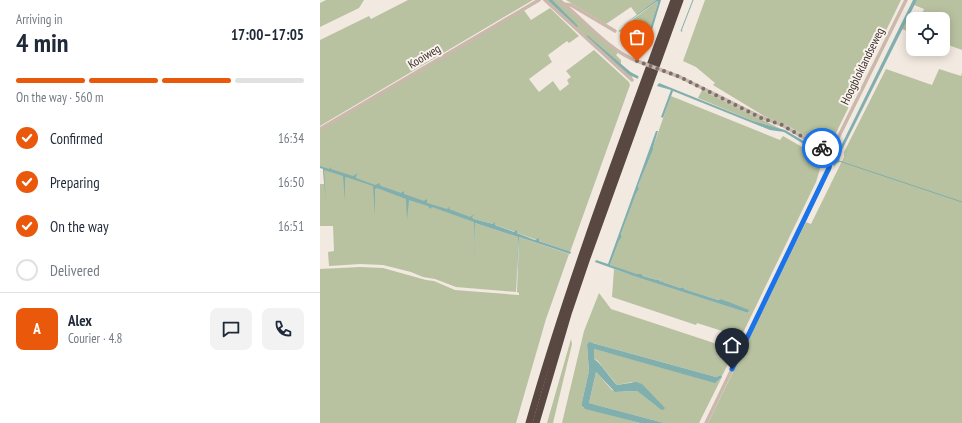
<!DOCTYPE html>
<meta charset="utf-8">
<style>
body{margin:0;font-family:"PT Sans Narrow",sans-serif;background:#f2f2f3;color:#1f2937;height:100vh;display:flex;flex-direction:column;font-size:15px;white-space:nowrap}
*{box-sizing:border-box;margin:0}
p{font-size:13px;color:#747a83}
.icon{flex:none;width:22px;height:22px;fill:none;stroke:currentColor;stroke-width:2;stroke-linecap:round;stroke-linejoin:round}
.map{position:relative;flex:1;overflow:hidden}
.side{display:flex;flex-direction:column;background:#fff;width:320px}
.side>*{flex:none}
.controls{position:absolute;left:586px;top:12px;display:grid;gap:8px}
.controls a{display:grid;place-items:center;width:44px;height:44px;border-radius:8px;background:#fff;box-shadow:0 2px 10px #0003;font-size:20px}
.pin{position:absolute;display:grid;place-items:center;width:34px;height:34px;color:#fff;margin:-41px -17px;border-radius:50% 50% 50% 0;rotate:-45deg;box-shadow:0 0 4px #0007}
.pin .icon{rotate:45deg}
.courier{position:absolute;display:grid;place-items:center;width:40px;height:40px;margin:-20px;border:3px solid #1a73e8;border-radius:50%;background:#fff;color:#222;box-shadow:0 1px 5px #0007}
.head em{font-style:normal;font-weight:700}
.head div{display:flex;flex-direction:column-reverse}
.head{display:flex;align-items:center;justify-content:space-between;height:68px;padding:0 16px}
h1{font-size:26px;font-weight:700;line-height:30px}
.bar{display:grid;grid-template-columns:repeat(4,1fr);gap:6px 4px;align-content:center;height:48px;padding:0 16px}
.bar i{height:5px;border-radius:3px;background:#e0e1e3}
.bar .active{background:#ea580c}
.bar p{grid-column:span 4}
.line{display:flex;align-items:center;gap:10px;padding:0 16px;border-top:1px solid #e0e1e3}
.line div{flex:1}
.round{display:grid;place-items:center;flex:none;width:42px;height:42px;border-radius:8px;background:#f2f2f3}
ol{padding:0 16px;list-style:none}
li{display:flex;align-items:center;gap:12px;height:44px}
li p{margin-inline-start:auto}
li .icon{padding:4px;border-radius:50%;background:#ea580c;color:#fff;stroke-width:4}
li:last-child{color:#747a83}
li i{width:22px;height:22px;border:2px solid #e0e1e3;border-radius:50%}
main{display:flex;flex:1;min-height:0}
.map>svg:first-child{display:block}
</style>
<main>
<section class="side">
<div class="head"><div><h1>4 min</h1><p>Arriving in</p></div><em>17:00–17:05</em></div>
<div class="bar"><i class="active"></i><i class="active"></i><i class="active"></i><i></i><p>On the way · 560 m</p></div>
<ol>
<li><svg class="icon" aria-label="check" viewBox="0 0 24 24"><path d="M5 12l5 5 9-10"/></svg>Confirmed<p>16:34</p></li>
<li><svg class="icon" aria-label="check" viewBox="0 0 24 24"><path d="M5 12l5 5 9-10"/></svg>Preparing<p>16:50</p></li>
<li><svg class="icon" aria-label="check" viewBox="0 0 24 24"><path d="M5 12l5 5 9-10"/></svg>On the way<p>16:51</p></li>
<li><i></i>Delivered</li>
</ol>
<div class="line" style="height:72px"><b class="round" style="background:#ea580c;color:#fff">A</b><div><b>Alex</b><p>Courier · 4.8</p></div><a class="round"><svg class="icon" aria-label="chat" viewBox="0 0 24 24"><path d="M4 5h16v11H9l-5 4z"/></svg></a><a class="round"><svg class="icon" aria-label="phone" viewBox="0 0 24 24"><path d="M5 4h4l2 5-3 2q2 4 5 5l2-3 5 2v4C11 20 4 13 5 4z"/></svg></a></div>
</section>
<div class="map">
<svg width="642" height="423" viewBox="0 0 642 423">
<rect width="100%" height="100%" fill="#f2e9e0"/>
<g fill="#b8c2a0">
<polygon points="6,0 44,0 39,8 0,27 0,3"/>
<polygon points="88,0 213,0 0,126 0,40 49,16 51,19"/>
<polygon points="226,0 237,0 298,53 296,55 301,60 301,64 313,74 312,78"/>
<polygon points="246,0 336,0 317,15 311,7 286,24"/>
<polygon points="385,0 581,0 516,133 512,145 507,148 502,146 468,126 444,116 393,85 395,83 376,67 363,61"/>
<polygon points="597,0 642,0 642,50 623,43 623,19 593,19 593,33 582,29 590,13 601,16 604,9 594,5"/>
<polygon points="337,1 338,3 330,28 315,40 298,31"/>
<polygon points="230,8 259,36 249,43 247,41 228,55 232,62 209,79 219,92 233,81 240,91 249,84 247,80 251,77 246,71 274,50 309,82 310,85 250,252 173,224 154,219 152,217 150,218 154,220 154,253 155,223 198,237 196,292 136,287 115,279 103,277 91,272 63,265 40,264 9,266 8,252 14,251 13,226 0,226 0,184 4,184 3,168 0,167 0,129 203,9 211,20"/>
<polygon points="566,69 612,85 619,69 641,76 642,73 642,423 388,423 486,222 491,224 524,157 524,152"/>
<polygon points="382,90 461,129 433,121 378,98"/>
<path d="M351,96L460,140L463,136L503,159L496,182L421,337L377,323L376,325L292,297L294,269L428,313L429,312L401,299L398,300L364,289L363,287L360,288L340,281L339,279L337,280C321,275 305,271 290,265L299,241L302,237L301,234L316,194L319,189L318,186L333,150L334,144Z"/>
<polygon points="199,237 249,254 226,319 196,423 0,423 0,269 40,267 63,268 106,280 114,281 135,290 199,295 199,293 197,292"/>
<polygon points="279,293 291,309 403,346 402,352 407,355 413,354 402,376 401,375 396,377 273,343 267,345 269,371 262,402 263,408 320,423 242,423 264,331"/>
<polygon points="251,339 252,344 233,423 227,423"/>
<polygon points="274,349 396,382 402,377 379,423 344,423 269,403 276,372 292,390 299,392 317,391 340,409 312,382 297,385 277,360 274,359"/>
</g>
<g fill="#80afae">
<polygon points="336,0 341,0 332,30 317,41 315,40 330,28 338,3 337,1 297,30"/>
<polygon points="593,0 597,0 521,152 519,162 517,163 513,167 515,162 513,160 513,158 516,156"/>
<polygon points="339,83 433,121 465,130 508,155 510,158 505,157 464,132 450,130 440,126 353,91 343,118 341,117 351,90 337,86"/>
<polygon points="336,131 338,131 334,144 333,150 318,186 319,189 316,194 301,234 302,237 299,241 290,265 317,274 321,274 323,276 337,280 338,279 340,281 360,288 363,287 364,289 398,300 401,299 429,310 428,313 314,276 275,262 276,260 288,264"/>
<polygon points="0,166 9,169 11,167 11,169 33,176 38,173 36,176 36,178 55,185 60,183 60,185 61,186 81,193 84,191 84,194 104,201 107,199 107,203 127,209 130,206 129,209 150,217 155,214 152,217 154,219 173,224 175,222 175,225 194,232 197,230 197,233 215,240 219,238 219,241 251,252 250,254 199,237 196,293 198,237 155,223 154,258 154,222 112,207 110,209 108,206 89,200 87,220 86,199 57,188 55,189 55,216 53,186 26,177 25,178 25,201 23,176 4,170 6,203 3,169 0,168"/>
<path d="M269,342L396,377L401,375L402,377L395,383L274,349V359C280,362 291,379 297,385L316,382L322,384L345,408L343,410L340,409L317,391L295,392L276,372L269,403L344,423H320L265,409L262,406V402L269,371L267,345Z"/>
</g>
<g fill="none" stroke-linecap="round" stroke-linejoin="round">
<g stroke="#80afae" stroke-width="1">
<polyline points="362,31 361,31 373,0"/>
<polyline points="519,161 642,202"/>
</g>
<g stroke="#80afae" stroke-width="3">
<polyline points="230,0 256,26"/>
<polyline points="267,37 309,73 317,77"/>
</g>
<g stroke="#cbb8ac" stroke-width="3.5">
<polyline points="225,0 312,80"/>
<path d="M239,0C263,19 288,50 317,61"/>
<polyline points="243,4 251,5 295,31"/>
<polyline points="360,77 441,117 462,125 512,154"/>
<polyline points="0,129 219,0"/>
<polyline points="386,423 503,181 509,169 513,146 517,140 586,0"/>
</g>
<g stroke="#594842" stroke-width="7">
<path d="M209,423C250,279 303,140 354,0"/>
<polyline points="216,423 248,314 267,258 360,0"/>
</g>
<polyline stroke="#cbb8ac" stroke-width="3.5" points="317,61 360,77"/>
</g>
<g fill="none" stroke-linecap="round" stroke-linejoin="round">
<polyline stroke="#7a6f6a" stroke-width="4" stroke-dasharray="0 7.2" points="317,61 360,77 441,118 462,125 502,148"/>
<polyline stroke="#1a73e8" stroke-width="5" points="412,369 509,168 512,154 502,148"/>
</g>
<g text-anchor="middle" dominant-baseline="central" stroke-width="4" stroke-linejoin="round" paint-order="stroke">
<g font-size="12" fill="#392e2b" stroke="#faf3ed">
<text transform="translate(104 56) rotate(-31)">Kooiweg</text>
<text transform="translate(542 66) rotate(-64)">Hoogbloklandseweg</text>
</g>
</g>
</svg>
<div class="controls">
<a><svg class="icon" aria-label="locate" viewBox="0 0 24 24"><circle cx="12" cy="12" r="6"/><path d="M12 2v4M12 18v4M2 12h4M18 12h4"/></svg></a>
</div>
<div class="pin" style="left:317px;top:61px;background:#ea580c"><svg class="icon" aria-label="bag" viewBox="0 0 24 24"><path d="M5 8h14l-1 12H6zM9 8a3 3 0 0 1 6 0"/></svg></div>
<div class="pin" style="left:412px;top:369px;background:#1f2937"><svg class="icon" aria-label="home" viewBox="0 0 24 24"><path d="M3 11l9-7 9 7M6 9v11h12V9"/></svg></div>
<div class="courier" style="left:502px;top:148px"><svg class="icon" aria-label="bike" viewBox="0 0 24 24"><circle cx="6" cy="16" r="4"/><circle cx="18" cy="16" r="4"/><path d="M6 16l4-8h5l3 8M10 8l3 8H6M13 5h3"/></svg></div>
</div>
</main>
